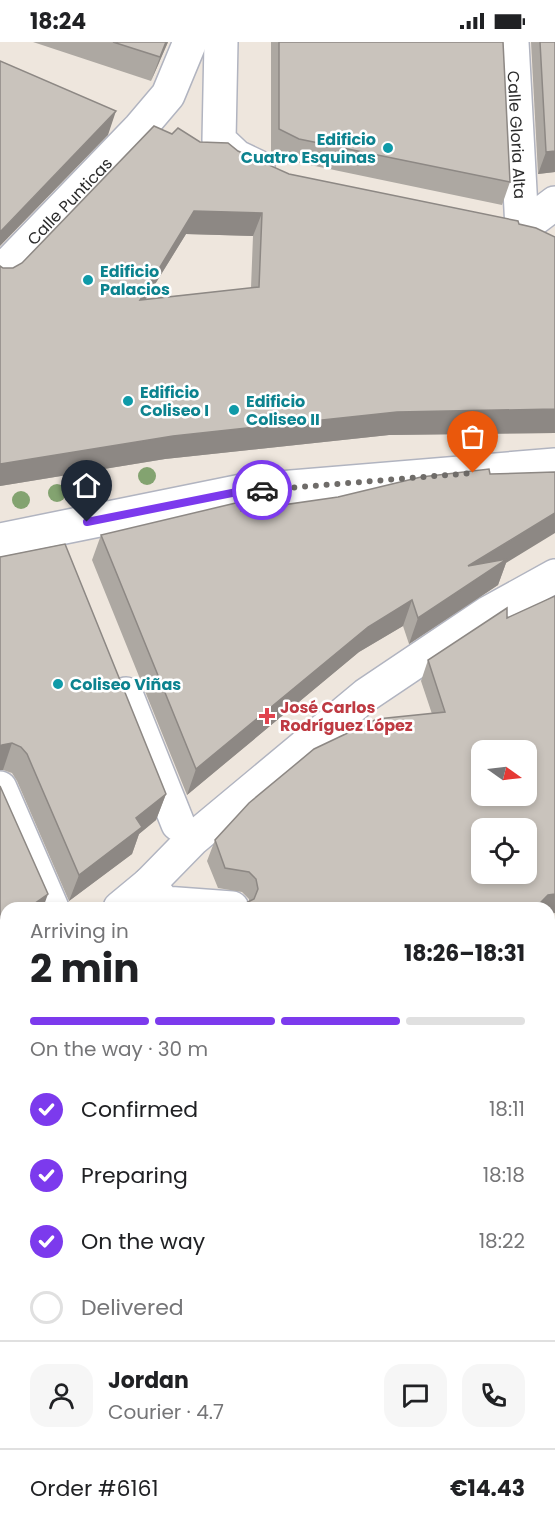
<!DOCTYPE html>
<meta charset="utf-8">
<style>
body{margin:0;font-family:Poppins,sans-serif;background:#f6f6f6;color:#202124;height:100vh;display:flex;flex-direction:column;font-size:22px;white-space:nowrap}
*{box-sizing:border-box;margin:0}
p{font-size:20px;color:#757577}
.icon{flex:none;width:33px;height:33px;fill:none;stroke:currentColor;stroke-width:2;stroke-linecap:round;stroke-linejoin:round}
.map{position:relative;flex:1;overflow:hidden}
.sheet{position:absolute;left:0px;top:860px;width:555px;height:638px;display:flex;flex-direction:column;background:#fff;border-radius:18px 18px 0 0;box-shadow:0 3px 9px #0003}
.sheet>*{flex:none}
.needle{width:39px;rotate:104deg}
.buttons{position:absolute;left:471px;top:698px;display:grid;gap:12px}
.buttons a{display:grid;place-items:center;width:66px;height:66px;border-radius:12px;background:#fff;box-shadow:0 3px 9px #0003;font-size:30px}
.pin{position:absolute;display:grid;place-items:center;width:51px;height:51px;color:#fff;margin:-62px -26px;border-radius:50% 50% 50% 0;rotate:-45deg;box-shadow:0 0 6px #0007}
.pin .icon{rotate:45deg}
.courier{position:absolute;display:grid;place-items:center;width:60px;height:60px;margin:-30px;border:4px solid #7c3aed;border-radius:50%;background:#fff;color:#222;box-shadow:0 2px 8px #0007}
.head em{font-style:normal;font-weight:700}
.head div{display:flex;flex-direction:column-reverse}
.head{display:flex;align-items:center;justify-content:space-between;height:102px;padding:0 30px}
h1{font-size:39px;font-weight:700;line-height:45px}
.bar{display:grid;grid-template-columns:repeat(4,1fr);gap:9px 6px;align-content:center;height:72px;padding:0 30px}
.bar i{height:8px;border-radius:4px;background:#e0e0e0}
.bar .active{background:#7c3aed}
.bar p{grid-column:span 4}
.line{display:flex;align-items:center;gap:15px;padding:0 30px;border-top:2px solid #e0e0e0}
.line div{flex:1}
.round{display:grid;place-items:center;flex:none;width:63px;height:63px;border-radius:18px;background:#f6f6f6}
ol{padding:0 30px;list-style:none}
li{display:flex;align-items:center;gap:18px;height:66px}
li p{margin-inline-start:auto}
li .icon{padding:6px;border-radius:50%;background:#7c3aed;color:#fff;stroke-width:4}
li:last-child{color:#757577}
li i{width:33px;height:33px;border:3px solid #e0e0e0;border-radius:50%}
.status{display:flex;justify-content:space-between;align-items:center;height:42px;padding:0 30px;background:#fff;direction:ltr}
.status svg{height:16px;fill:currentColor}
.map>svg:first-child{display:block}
</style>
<div class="status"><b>18:24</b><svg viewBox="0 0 49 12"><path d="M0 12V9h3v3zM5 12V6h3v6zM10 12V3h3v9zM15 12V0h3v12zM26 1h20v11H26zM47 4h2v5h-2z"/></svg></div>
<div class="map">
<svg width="555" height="1496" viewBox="0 0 555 1496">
<rect width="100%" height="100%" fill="#eee6dd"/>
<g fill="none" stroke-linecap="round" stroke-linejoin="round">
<defs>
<g id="street">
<path id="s1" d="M512,0L522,186"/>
<polyline points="522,186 555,161"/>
<path id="s2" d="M0,231L140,86L168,53L190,0"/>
<polyline points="126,652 178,782"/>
<polyline points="0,746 52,866"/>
<polyline points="149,842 164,861 232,866"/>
<polyline points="0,1032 6,1035"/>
<polyline points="549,1136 555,1137"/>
<polyline points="549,1166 552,1322 549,1337"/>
<polyline points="0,1213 6,1186"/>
<polyline points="0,1420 6,1417"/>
</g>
<g id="secondary">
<polyline points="221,0 219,98 237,115 258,125"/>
<polyline points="0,498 242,449 555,423"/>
<polyline points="120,866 149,842 193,797 366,653 488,571 555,534"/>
<polyline points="0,961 6,956"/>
</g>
</defs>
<use href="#street" stroke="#b1b4c0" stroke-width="36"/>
<use href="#secondary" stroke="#b1b4c0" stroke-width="36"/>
<use href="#street" stroke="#fff" stroke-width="33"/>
<use href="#secondary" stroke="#fff" stroke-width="33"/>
</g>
<g fill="#83a370">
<circle cx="147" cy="434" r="9"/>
<circle cx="98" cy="442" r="9"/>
<circle cx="57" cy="451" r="9"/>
<circle cx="21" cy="458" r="9"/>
</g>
<g fill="#ada8a2" fill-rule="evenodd">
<polygon points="33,0 168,0 151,39"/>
<polygon points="271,0 503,0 510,140 502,163 291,119 271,110"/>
<polygon points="531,0 555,0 555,130 538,132"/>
<path d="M172,92L200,100L238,109L289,132L519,182L555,195V391L389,393L165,417L0,444V224L3,226H13L22,221ZM186,192L253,194L251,246L146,257Z"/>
<polygon points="241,469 506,521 498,543 409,602 403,584 359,610 187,753 92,518 101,493"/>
<polygon points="0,515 166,752 156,778 139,792 132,812 69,859 17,739 12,731 3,728 0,728"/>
<polygon points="555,554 555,871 549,872 549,866 239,866 240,864 249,859 249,857 242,850 218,846 207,819 215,798 432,672 421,639 428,618 507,576"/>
<polygon points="555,888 555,1118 552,1118"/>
<polygon points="555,1388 555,1496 0,1496 6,1491 135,1494 528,1492 537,1494 549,1491 549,1389"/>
</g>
<g fill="#8d8884">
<polygon points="166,0 168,0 151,39 160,15"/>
<polygon points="116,69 108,93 0,204 0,190"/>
<polygon points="555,109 555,130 538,132 546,110"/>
<polygon points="194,169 262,171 253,194 186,192 131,281 140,258"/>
<polygon points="555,367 555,391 389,393 165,417 0,444 0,422 173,394 397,370"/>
<polygon points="555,471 555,491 506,521 498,543 409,602 418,576 468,524"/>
<polygon points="412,558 403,584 359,610 187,753 196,727 368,585"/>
<polygon points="12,701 3,728 0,728 0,704 2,703"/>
<polygon points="166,752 156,778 139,792 132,812 69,859 79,833 136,776"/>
<polygon points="48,852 43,866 28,866"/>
<polygon points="555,852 555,871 549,872 549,866 538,866 540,861 548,853"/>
<polygon points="6,880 6,900 0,904 0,885"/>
<polygon points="555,1098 555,1109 552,1118 549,1118 549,1099"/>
<polygon points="6,1380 6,1399 0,1400 0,1384"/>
</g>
<g fill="#c9c3bc" stroke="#8d8884" stroke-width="1.5" fill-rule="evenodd">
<polygon points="113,0 166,0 160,15"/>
<polygon points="279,0 503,0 510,140 299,97 279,87"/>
<polygon points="540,0 555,0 555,109 546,110"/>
<polygon points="0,19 116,69 0,190"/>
<path d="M154,84L172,92L178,86L200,100L228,101L238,109L289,132L518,179L519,182L536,186L555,195V367L397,370L173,394L0,422V224L3,226H13L22,221ZM194,169L262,171L259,245L140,258Z"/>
<polygon points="489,427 490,432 555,430 555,471 468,524 507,517 418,576 412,558 368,585 196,727 101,493 240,460 241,469 338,455 421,435"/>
<polygon points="65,502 166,752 136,776 142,785 79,833 27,712 21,705 12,701 2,703 0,704 0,515"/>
<path d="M555,554V852L548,853L540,861L539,866H240V864L254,857L258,847L256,837L249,830L225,826L215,798L249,761L314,707L377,677L445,670L428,618L507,566V576ZM482,708H526V753H482ZM482,786H526V831H482Z"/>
<polygon points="0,744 48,852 28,866 6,866 6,880 0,885"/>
<polygon points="155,864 206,866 154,866"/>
<polygon points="549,887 555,888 555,1098 549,1099"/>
<polygon points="6,1035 6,1046 0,1083 0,1036"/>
<polygon points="0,1289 6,1291 6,1380 0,1384"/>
<polygon points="555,1388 555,1476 552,1461 549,1458 549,1389"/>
<polygon points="0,1416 6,1418 6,1491 128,1491 135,1494 144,1494 148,1491 271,1491 278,1494 288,1493 291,1491 526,1491 528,1492 537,1494 549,1491 549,1489 553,1485 555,1477 555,1496 0,1496"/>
</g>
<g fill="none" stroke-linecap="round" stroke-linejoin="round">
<polyline stroke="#6f6c69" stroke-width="6" stroke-dasharray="0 10.8" points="262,448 473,431"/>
<polyline stroke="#7c3aed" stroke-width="8" points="87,480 242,449 262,448"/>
</g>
<g fill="#0f9aa8" stroke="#fff" stroke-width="2">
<circle cx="388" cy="106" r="6"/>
<circle cx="88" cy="238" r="6"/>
<circle cx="128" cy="359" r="6"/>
<circle cx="234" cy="368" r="6"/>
<circle cx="58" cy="642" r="6"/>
</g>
<path fill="#e0444e" stroke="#fff" stroke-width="2" d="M264 665h6v6h6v6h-6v6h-6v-6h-6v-6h6z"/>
<g text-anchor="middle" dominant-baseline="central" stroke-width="5" stroke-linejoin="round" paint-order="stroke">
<g font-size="16" fill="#2b2b2b" stroke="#fff">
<text stroke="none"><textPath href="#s1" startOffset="93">Calle Gloria Alta</textPath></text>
<text stroke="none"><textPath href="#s2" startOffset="100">Calle Punticas</textPath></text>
</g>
<g font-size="16" font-weight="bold" fill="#0d838f" stroke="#fff" text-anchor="start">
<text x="376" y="97" text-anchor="end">Edificio<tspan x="376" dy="18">Cuatro Esquinas</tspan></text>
<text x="100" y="229">Edificio<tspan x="100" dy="18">Palacios</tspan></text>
<text x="140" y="350">Edificio<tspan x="140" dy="18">Coliseo I</tspan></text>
<text x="246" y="359">Edificio<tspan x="246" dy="18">Coliseo II</tspan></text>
<text x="70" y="642">Coliseo Viñas</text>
</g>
<g font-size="16" font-weight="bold" fill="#be3a42" stroke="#fff" text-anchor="start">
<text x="280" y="665">José Carlos<tspan x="280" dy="18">Rodríguez López</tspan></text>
</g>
</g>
</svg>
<div class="buttons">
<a><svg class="needle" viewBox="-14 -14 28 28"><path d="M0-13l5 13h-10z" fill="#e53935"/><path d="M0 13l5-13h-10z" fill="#757577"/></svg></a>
<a><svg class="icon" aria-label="locate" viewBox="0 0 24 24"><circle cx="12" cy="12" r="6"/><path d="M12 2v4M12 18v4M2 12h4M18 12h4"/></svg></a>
</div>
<div class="pin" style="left:473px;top:431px;background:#ea580c"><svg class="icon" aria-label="bag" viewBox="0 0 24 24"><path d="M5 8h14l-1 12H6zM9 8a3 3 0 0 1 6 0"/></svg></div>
<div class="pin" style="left:87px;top:480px;background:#1f2937"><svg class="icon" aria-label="home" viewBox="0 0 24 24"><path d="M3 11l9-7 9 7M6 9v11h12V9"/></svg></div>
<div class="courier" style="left:262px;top:448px"><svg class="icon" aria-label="car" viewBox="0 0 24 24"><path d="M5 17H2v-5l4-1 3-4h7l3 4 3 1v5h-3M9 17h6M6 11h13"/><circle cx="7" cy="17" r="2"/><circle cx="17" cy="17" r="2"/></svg></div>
<section class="sheet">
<div class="head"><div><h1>2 min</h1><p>Arriving in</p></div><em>18:26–18:31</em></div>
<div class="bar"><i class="active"></i><i class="active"></i><i class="active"></i><i></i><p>On the way · 30 m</p></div>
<ol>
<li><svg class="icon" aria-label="check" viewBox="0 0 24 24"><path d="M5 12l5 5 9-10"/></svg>Confirmed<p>18:11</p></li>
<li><svg class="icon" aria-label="check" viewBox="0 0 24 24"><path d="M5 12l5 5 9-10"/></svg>Preparing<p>18:18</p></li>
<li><svg class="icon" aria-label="check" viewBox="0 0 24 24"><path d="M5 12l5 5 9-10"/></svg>On the way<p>18:22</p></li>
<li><i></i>Delivered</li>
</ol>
<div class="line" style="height:108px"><a class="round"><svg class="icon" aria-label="person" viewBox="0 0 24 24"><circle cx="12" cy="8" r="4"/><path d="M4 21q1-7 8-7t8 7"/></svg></a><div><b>Jordan</b><p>Courier · 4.7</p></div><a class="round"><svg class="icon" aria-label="chat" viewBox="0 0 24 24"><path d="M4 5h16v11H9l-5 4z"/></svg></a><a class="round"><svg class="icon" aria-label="phone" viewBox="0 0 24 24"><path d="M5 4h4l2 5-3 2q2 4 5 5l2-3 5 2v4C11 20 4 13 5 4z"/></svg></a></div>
<div class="line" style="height:78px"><div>Order #6161</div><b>€14.43</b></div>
</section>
</div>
